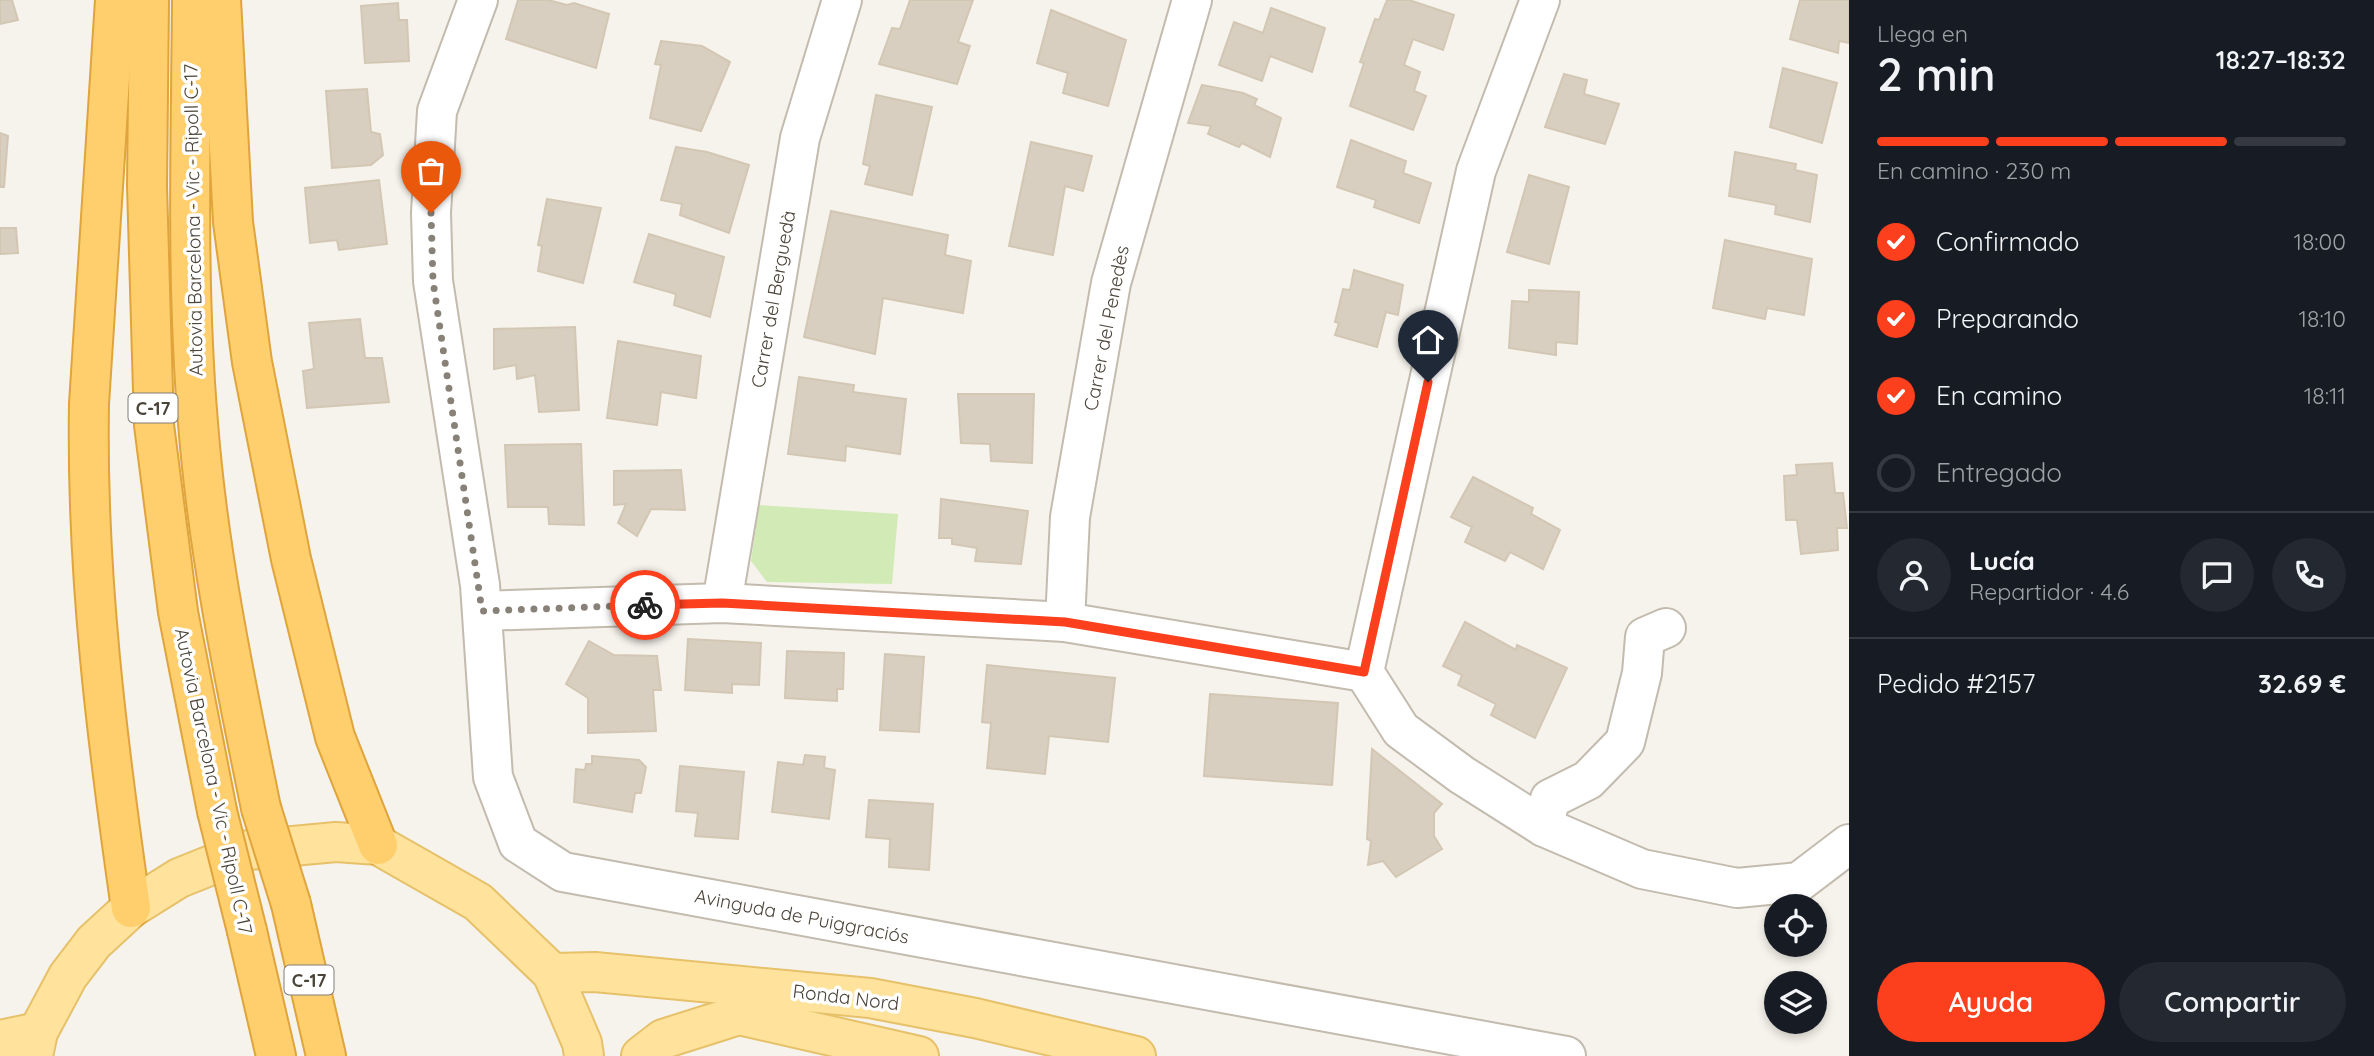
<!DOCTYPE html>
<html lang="es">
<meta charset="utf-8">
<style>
body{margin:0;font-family:Quicksand,sans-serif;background:#242831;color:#f1f3f6;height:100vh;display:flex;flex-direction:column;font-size:26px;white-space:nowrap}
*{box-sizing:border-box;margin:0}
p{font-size:23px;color:#9ea1a6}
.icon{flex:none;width:38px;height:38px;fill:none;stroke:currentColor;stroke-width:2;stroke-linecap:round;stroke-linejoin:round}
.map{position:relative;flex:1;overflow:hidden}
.sheet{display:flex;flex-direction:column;background:#171b24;width:525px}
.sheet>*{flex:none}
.tools{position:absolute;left:1764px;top:894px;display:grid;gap:14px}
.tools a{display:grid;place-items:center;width:63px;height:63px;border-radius:50%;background:#171b24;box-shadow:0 4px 10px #0003;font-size:35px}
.pin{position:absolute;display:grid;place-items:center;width:60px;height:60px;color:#fff;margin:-72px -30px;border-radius:50% 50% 50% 0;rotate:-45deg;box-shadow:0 0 7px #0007}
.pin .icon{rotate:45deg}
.courier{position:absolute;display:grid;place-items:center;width:70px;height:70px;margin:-35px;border:5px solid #fc3f1d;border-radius:50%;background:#fff;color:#222;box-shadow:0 2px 9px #0007}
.headline em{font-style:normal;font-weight:600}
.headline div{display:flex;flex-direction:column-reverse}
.headline{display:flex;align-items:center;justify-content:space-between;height:119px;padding:0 28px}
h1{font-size:46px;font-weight:600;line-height:52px}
.bar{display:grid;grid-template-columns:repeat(4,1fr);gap:10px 7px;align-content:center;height:84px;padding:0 28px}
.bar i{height:9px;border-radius:5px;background:#363941}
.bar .on{background:#fc3f1d}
.bar p{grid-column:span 4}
.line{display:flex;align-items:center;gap:18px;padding:0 28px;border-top:2px solid #363941}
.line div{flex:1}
.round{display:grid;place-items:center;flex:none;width:74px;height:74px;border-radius:37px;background:#242831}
ol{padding:0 28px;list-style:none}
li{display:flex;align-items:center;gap:21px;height:77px}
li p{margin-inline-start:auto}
li .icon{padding:7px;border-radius:50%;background:#fc3f1d;color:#fff;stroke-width:4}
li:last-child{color:#9ea1a6}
li i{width:38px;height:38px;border:4px solid #363941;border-radius:50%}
.cta{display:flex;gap:14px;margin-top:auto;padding:14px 28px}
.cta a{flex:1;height:80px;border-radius:42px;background:#fc3f1d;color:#fff;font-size:28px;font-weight:600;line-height:80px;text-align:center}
.cta a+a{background:#242831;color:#f1f3f6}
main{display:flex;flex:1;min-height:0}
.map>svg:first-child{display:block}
</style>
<main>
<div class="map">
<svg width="1849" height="1056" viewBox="0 0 1849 1056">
<rect width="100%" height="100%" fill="#f6f3ec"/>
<polygon fill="#d2eab5" points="759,505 898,514 892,584 767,582 751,561"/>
<g fill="#d8cfc1" stroke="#d3c7b4" stroke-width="2">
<polygon points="0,0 12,0 18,20 0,24"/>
<polygon points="518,0 548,0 567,5 574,3 609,14 596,68 506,39"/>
<polygon points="910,0 973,0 958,42 970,46 957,84 879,64 892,28 900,29"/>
<polygon points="1387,0 1409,0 1454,15 1443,50 1413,39 1404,65 1420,72 1414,91 1426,96 1413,130 1350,106 1364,63 1360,62 1375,19 1379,20"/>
<polygon points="1800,0 1849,0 1849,43 1839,41 1838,53 1790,39"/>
<polygon points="398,3 399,20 407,20 409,61 365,63 361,6"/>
<polygon points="1271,8 1325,28 1312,72 1270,56 1262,81 1219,65 1234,22 1263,33"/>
<polygon points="1051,10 1126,40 1108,106 1063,93 1068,73 1037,63"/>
<polygon points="661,41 702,46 730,62 701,131 650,118 661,65 655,64"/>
<polygon points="1783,68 1837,83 1822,143 1770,127"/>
<polygon points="1564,74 1587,80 1584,94 1619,104 1605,144 1545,127"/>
<polygon points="1202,85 1243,93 1257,99 1254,105 1281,118 1270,157 1242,143 1239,147 1208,134 1211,126 1188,123"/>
<polygon points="367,89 371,132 380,134 383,155 371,165 332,168 326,91"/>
<polygon points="876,95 932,107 912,195 865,184 870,166 863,164"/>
<polygon points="0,133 8,136 4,187 0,187"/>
<polygon points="1351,140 1406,161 1403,173 1431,183 1419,223 1374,207 1376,200 1337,187"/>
<polygon points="1031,142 1092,156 1083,191 1065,186 1053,255 1009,246"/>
<polygon points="676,147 707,152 749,165 729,233 680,215 682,204 661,200"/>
<polygon points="1735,152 1796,164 1795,170 1817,175 1810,222 1775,214 1776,205 1729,196"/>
<polygon points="1529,175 1569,187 1549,264 1507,252"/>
<polygon points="379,180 387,244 339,250 337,240 310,243 305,188"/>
<polygon points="547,199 601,208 583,283 538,271 542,246 538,245"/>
<polygon points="831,211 948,235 945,255 971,261 963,313 883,298 875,354 804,337"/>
<polygon points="0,228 16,228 18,253 0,254"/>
<polygon points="649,234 724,257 710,317 674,305 676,294 634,282"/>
<polygon points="1725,240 1812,259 1804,315 1767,308 1765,319 1713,308"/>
<polygon points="1354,270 1403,285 1398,315 1386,312 1377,347 1335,335 1339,323 1335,322 1343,289 1350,290"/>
<polygon points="1529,290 1579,292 1577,344 1556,342 1556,355 1509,348 1512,301 1529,302"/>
<polygon points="360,319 365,358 382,358 389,402 307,408 303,371 314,369 309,323"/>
<polygon points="575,327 579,410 539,412 535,375 517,379 516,365 494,369 494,329"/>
<polygon points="618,341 701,356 696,398 661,392 657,425 607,418"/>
<polygon points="799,377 854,385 853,392 906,399 900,454 846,446 845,461 788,454"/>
<polygon points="958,394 1034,394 1032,463 991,461 990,444 961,443"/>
<polygon points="581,444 584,525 549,524 548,507 508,507 505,445"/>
<polygon points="1832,463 1835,493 1843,493 1847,528 1837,528 1838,550 1801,554 1797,520 1786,520 1784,476 1797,475 1796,465"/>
<polygon points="681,470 685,510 651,509 637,536 618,523 626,504 614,505 614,471"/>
<polygon points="1473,477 1533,508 1531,514 1560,530 1543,569 1510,552 1505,561 1465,542 1472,527 1451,517"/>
<polygon points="941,499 1028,511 1021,564 975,561 977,548 952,544 952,538 939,538"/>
<polygon points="1465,622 1516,650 1517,645 1567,668 1535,738 1491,715 1496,704 1458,685 1462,675 1443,666"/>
<polygon points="688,639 761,643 759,685 732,684 732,693 685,690"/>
<polygon points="589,641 614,655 657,656 661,690 653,690 656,731 588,733 588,698 566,684"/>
<polygon points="787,651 844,653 843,689 837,689 837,701 785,698"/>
<polygon points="885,654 924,657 919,732 880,730"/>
<polygon points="987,665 1115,678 1108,742 1049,736 1045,774 987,768 991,723 982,722"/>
<polygon points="1210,694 1338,703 1332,785 1204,776"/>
<polygon points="1372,749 1442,804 1434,813 1434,836 1442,849 1396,877 1383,861 1368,865 1371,841 1367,839"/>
<polygon points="805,755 825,757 824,768 835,770 829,819 772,812 778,762 803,765"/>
<polygon points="592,756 639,760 646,767 641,793 635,793 632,812 574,802 576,769 585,770 586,764 592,764"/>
<polygon points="680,766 744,772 738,839 695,836 698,813 676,811"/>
<polygon points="869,800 933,804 929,870 889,867 890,839 866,837"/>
</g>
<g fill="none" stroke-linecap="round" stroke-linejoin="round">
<defs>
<g id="minor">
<polyline points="478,0 437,111 431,213 433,281 480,585 493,777 518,843 563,872 1566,1056"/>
<polyline points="1540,0 1476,171 1364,672 1401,730 1462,775 1544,827 1642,869 1737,888 1799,882 1849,844"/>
<polyline points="722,603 800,138 842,0"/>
<polyline points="482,611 722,603 1065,622 1364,672"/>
<polyline points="1065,622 1070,517 1111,283 1192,0"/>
<polyline points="1544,827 1550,799 1588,780 1625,742 1642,673 1645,637 1666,628"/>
</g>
<g id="major">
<polyline points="552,973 595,972 870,998 975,1018 1136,1056"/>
<polyline points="0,1040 38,1032"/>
<polyline points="33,1056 38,1032 68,976 94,942 131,908 179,878 249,850 336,842 378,845 478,902 552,973 582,1043 584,1056"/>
<polyline points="641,1056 663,1039 739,1015 919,1056"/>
</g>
<g id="highway">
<path d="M115,0L89,404C86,573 107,741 131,908"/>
<polyline points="149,0 147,186 154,425 178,612 217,811"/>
<path d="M192,0C191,141 186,282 198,423C208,553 235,681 261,808"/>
<polyline points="221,0 233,222 252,362 291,559 335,737 378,845"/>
<polyline points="291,904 326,1056"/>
<polyline points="247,931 276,1056"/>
</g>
</defs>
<use href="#minor" stroke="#c2bbae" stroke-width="42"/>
<use href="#major" stroke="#e6c16a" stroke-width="42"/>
<use href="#highway" stroke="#e0a43c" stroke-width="42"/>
<use href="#minor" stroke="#fff" stroke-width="38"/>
<use href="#major" stroke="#ffe39c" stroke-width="38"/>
<use href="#highway" stroke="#ffcf6e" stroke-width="38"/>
<defs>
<g id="highway-bridge">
<polyline points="261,808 291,904"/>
<polyline points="217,811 247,931"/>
</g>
</defs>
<use href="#highway-bridge" stroke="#e0a43c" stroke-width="42" stroke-linecap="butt"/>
<use href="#highway-bridge" stroke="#ffcf6e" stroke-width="38"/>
</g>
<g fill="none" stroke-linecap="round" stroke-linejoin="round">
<polyline stroke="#878178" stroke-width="7" stroke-dasharray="0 12.6" points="431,213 433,281 482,611 645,605"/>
<polyline stroke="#fc3f1d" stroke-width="9" points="645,605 722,603 1065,622 1364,672 1428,382"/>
</g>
<g text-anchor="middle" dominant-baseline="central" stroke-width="7" stroke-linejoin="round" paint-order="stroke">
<g fill="#fff" stroke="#817c74" stroke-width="2">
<rect x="128.5" y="393.5" width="49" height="29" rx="5"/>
<rect x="284.5" y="965.5" width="49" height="29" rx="5"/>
</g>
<g font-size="18" font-weight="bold" fill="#4b4439">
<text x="153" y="408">C-17</text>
<text x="309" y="980">C-17</text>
</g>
<g font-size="19" fill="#4b4439" stroke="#fff">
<text transform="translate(193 220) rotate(-91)">Autovia Barcelona - Vic - Ripoll C-17</text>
<text transform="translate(773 299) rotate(-80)">Carrer del Berguedà</text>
<text transform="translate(1106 328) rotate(-79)">Carrer del Penedès</text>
<text transform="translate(214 781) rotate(78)">Autovia Barcelona - Vic - Ripoll C-17</text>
<text transform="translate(802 916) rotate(11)">Avinguda de Puiggraciós</text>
<text transform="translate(846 997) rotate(7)">Ronda Nord</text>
</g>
</g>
</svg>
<div class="tools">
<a><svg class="icon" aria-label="locate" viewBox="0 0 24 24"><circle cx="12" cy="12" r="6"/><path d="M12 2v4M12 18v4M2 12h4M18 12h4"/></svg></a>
<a><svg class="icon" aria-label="layers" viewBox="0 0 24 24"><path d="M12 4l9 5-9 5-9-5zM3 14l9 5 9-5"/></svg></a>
</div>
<div class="pin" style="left:431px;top:213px;background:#ea580c"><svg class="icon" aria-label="bag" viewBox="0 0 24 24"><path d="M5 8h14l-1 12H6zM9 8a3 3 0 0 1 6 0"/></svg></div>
<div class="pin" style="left:1428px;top:382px;background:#1f2937"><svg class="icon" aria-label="home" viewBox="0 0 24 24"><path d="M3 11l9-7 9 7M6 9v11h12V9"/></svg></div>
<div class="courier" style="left:645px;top:605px"><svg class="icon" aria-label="bike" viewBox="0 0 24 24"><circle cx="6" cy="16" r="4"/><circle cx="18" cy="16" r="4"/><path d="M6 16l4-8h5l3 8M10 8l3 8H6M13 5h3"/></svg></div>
</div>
<section class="sheet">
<div class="headline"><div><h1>2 min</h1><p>Llega en</p></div><em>18:27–18:32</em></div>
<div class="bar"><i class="on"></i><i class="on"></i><i class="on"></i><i></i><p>En camino · 230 m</p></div>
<ol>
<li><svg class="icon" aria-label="check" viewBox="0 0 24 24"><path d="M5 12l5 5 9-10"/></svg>Confirmado<p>18:00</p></li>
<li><svg class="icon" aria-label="check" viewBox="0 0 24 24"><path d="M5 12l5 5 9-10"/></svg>Preparando<p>18:10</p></li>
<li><svg class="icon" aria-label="check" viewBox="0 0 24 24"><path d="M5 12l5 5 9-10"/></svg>En camino<p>18:11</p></li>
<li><i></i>Entregado</li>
</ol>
<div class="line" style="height:126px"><a class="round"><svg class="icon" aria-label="person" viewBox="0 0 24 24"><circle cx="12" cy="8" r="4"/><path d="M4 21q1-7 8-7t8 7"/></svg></a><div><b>Lucía</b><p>Repartidor · 4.6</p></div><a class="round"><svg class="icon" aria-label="chat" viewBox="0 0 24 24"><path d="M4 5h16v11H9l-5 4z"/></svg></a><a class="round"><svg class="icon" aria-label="phone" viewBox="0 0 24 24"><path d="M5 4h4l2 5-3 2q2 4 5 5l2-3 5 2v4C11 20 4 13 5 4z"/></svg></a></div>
<div class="line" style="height:91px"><div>Pedido #2157</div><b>32.69 €</b></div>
<div class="cta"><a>Ayuda</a><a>Compartir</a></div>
</section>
</main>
